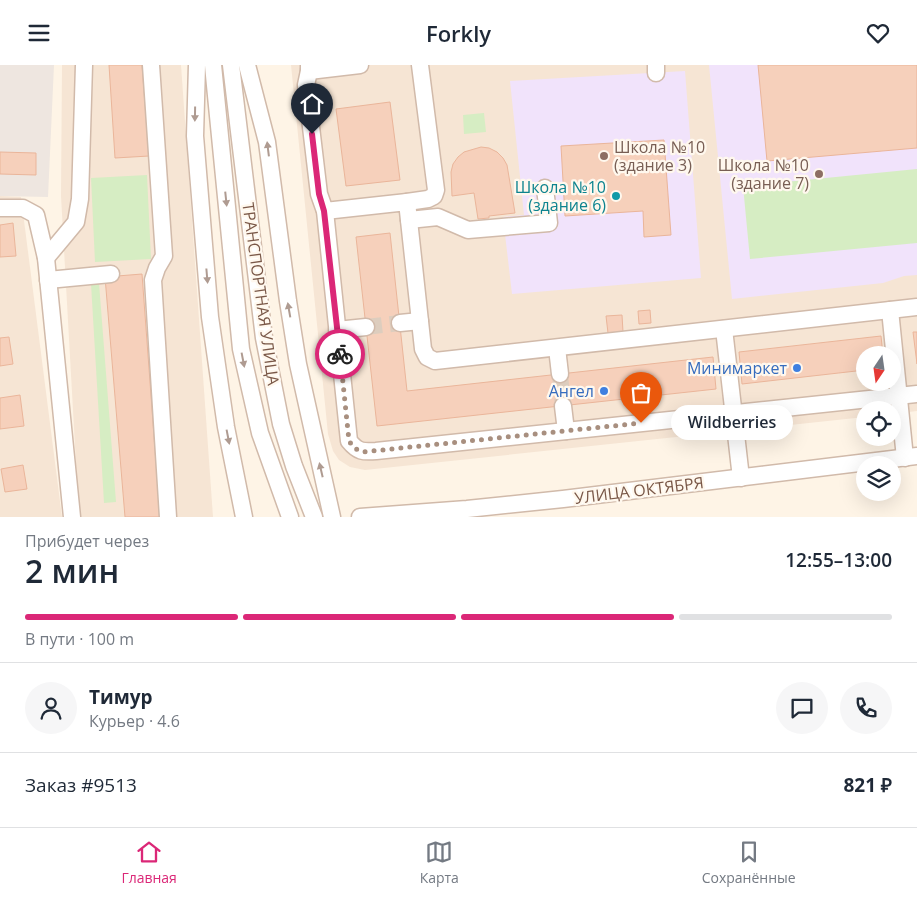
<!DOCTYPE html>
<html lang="ru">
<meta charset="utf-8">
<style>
body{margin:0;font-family:"Open Sans",sans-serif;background:#f6f6f7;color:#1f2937;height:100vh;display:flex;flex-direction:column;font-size:19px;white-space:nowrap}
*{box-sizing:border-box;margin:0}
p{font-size:16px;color:#747a83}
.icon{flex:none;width:28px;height:28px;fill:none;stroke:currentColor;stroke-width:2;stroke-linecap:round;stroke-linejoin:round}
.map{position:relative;height:452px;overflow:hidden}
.details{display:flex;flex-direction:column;background:#fff;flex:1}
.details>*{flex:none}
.needle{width:32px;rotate:193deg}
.controls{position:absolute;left:856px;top:281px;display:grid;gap:10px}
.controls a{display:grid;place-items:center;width:45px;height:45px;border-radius:50%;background:#fff;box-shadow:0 5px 20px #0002;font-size:25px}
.pin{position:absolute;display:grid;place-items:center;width:42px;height:42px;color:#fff;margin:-51px -21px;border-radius:50% 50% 50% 0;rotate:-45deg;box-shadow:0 0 5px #0007}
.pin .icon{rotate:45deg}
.courier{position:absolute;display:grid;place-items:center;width:50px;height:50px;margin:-25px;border:4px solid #db2777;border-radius:50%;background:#fff;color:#222;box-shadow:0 1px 6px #0007}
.bubble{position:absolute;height:35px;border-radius:18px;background:#fff;box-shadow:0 5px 20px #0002;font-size:16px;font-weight:600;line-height:35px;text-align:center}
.head em{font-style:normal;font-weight:600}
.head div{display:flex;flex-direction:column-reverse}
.head{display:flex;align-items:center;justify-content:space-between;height:85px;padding:0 25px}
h1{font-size:32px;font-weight:600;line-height:38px}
.bar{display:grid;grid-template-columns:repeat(4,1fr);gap:8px 5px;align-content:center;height:60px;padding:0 25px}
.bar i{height:6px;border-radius:4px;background:#e0e1e3}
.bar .current{background:#db2777}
.bar p{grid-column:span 4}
.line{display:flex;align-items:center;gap:12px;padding:0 25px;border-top:1px solid #e0e1e3}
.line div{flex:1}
.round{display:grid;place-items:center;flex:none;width:52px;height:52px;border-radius:26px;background:#f6f6f7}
header{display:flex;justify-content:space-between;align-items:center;height:65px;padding:0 25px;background:#fff;font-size:22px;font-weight:600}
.menu{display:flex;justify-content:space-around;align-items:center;height:70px;border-top:1px solid #e0e1e3;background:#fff;font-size:14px;color:#747a83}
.menu a{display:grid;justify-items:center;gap:2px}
.menu .current{color:#db2777}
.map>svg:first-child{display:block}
</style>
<header><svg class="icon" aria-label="menu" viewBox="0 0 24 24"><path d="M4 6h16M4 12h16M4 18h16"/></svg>Forkly<svg class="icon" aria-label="heart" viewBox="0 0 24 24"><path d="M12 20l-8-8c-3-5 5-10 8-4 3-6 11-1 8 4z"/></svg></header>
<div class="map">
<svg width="917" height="452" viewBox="0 0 917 452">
<rect width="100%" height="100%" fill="#fef4e6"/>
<g fill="#f6e5d4" fill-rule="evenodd">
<polygon points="62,0 181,0 213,452 79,452 61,131"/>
<path d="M291,0H917V346L893,349L892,345H865V352L365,405L350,402L339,395L333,386L328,369ZM865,290H892V318H865Z"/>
<polygon points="0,131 21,132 62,452 0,452"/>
</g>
<polygon fill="#eee6e0" points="0,0 54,0 48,132 0,131"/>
<g fill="#f1e3fb">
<polygon points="709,0 917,0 917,210 904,211 883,218 732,234"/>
<polygon points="685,6 701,213 512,229 503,152 524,150 510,16"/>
</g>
<g fill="#d6edc3">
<polygon points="484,48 486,67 464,69 463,50"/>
<polygon points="917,104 917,178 750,194 743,121"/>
<polygon points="147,110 151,194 95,197 91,113"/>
<polygon points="99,218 116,437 104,438 91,219"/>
</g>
<g fill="#f6d0bb" stroke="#eab59a">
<polygon points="109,0 142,0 149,91 115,93"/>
<polygon points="758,0 917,0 917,83 767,96"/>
<polygon points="390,37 400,115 346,121 336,44"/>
<polygon points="664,75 671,170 644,172 643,146 565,151 561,81"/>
<polygon points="481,82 489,83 497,87 503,93 507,100 515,148 489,151 489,153 478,154 474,128 452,131 451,107 453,99 458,92 464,87"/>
<polygon points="0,87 36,88 36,110 0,109"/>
<polygon points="13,158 16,191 0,192 0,160"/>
<polygon points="390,168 407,326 713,292 716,324 377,361 356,172"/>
<polygon points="142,209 160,452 125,452 105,212"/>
<polygon points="650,245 651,258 639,259 638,246"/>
<polygon points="622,250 623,267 608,268 606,251"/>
<polygon points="913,267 917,267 917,299"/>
<polygon points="881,271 883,290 865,290 865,305 742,319 739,287"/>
<polygon points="9,272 13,299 0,301 0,273"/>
<polygon points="20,330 24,361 0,364 0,333"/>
<polygon points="23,400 27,424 5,427 1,404"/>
</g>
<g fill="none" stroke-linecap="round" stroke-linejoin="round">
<g stroke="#ddcdbe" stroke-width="16" stroke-dasharray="16 8" stroke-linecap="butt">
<polyline points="366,262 400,258"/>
<polyline points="560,309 563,341"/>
</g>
<defs>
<g id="minor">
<polyline points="151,0 164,191 157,203 153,215 168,452"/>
<polyline points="197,0 195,71 210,252 226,362 244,452"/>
<polyline points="213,0 241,284 260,368 290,452"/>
<polyline points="231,0 264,273 281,359 294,401 314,452"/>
<polyline points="247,0 267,77 288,236 298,299 332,452"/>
<path d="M309,0V6L306,20L319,129L325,146L349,376C358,387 363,387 376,386L917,329"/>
<polyline points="656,0 656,8"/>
<polyline points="309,6 360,0"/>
<polyline points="407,137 428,134 434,131 436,125 420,0"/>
<polyline points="0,143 23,143 36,150 46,193 72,452"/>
<polyline points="325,146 407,137 423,284 427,292 435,296 917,242"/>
<polyline points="409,155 438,152 468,165 549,158 545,123"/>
<polyline points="46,193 76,157 80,134 84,0"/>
<polyline points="48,215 111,209"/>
<polyline points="890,245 905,393"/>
<polyline points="400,258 420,256"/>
<polyline points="724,264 741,413"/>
<polyline points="337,265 366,262"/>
<polyline points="557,283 560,309"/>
<polyline points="563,341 566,366"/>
<polyline points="360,452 467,444 563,434 917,391"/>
</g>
</defs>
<use href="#minor" stroke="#d1baaa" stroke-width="19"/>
<use href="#minor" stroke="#fff" stroke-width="16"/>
</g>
<defs><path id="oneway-solid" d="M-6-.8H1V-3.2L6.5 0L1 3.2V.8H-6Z" transform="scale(1.25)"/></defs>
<g fill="#af9b91">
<use href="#oneway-solid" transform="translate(195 49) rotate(91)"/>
<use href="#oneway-solid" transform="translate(268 84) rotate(-97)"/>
<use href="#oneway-solid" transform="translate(226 134) rotate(84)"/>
<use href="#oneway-solid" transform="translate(207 211) rotate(85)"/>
<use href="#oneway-solid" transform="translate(289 245) rotate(-100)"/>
<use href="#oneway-solid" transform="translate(243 295) rotate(79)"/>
<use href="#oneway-solid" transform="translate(228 372) rotate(79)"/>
<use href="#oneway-solid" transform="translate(321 405) rotate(-103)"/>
</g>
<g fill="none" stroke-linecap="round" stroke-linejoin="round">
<polyline stroke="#a88f7f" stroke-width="5" stroke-dasharray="0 9" points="340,289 349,376 354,383 363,387 641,358"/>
<polyline stroke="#db2777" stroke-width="6" points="312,69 319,129 324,146 340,289"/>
</g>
<g fill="#8d6e63" stroke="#fff8ee" stroke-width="2">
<circle cx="604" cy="91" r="5"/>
<circle cx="819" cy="109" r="5"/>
</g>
<circle fill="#0f9aa8" stroke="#fff8ee" stroke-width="2" cx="616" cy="131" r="5"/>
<g fill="#3f7fe0" stroke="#fff8ee" stroke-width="2">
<circle cx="797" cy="303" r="5"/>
<circle cx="604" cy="326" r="5"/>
</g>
<g text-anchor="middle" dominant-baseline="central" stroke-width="4.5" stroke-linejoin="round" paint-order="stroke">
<g font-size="16" fill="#785e54" stroke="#fff8ee" text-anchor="start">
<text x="614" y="82">Школа №10<tspan x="614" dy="18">(здание 3)</tspan></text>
<text x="809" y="100" text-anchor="end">Школа №10<tspan x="809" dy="18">(здание 7)</tspan></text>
</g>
<g font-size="16" fill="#0d838f" stroke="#fff8ee" text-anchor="end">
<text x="606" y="122">Школа №10<tspan x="606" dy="18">(здание 6)</tspan></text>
</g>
<g font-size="16" fill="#7a5848" stroke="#fff8ee">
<text transform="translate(261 229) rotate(82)">ТРАНСПОРТНАЯ УЛИЦА</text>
<text transform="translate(639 425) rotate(-7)">УЛИЦА ОКТЯБРЯ</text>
</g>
<g font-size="16" fill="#366cbe" stroke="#fff8ee" text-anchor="end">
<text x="787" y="303">Минимаркет</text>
<text x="594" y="326">Ангел</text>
</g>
</g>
</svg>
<div class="controls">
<a><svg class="needle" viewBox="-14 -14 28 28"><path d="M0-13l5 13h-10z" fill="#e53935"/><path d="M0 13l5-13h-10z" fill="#747a83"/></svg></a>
<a><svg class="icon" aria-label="locate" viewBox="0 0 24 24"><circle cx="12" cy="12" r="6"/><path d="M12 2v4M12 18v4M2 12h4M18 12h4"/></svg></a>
<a><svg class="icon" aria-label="layers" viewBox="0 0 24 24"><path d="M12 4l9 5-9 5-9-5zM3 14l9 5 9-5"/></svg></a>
</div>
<div class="pin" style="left:641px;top:358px;background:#ea580c"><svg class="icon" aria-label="bag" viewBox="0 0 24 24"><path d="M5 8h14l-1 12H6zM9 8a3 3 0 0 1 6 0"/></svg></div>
<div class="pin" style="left:312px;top:69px;background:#1f2937"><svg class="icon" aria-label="home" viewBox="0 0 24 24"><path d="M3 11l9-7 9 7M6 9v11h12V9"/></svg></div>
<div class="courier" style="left:340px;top:289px"><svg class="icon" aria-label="bike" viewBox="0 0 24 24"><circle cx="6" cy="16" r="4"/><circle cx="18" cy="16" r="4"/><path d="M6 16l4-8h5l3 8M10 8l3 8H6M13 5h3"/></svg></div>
<div class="bubble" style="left:671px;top:340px;width:122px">Wildberries</div>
</div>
<section class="details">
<div class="head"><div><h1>2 мин</h1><p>Прибудет через</p></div><em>12:55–13:00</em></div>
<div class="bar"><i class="current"></i><i class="current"></i><i class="current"></i><i></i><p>В пути · 100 m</p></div>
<div class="line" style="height:90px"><a class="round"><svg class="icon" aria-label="person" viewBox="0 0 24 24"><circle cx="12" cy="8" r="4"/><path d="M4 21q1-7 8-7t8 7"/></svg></a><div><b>Тимур</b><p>Курьер · 4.6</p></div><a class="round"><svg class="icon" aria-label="chat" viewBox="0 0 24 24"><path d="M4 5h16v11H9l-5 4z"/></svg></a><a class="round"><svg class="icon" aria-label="phone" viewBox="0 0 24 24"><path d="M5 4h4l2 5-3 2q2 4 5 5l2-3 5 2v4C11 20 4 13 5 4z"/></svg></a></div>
<div class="line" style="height:65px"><div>Заказ #9513</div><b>821 ₽</b></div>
</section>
<nav class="menu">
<a class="current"><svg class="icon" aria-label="home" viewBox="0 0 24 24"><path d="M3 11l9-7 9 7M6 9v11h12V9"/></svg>Главная</a>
<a><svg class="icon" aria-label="map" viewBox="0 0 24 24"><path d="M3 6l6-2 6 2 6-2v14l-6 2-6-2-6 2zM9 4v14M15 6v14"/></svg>Карта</a>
<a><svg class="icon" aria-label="saved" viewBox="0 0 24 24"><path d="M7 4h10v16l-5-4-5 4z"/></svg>Сохранённые</a>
</nav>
